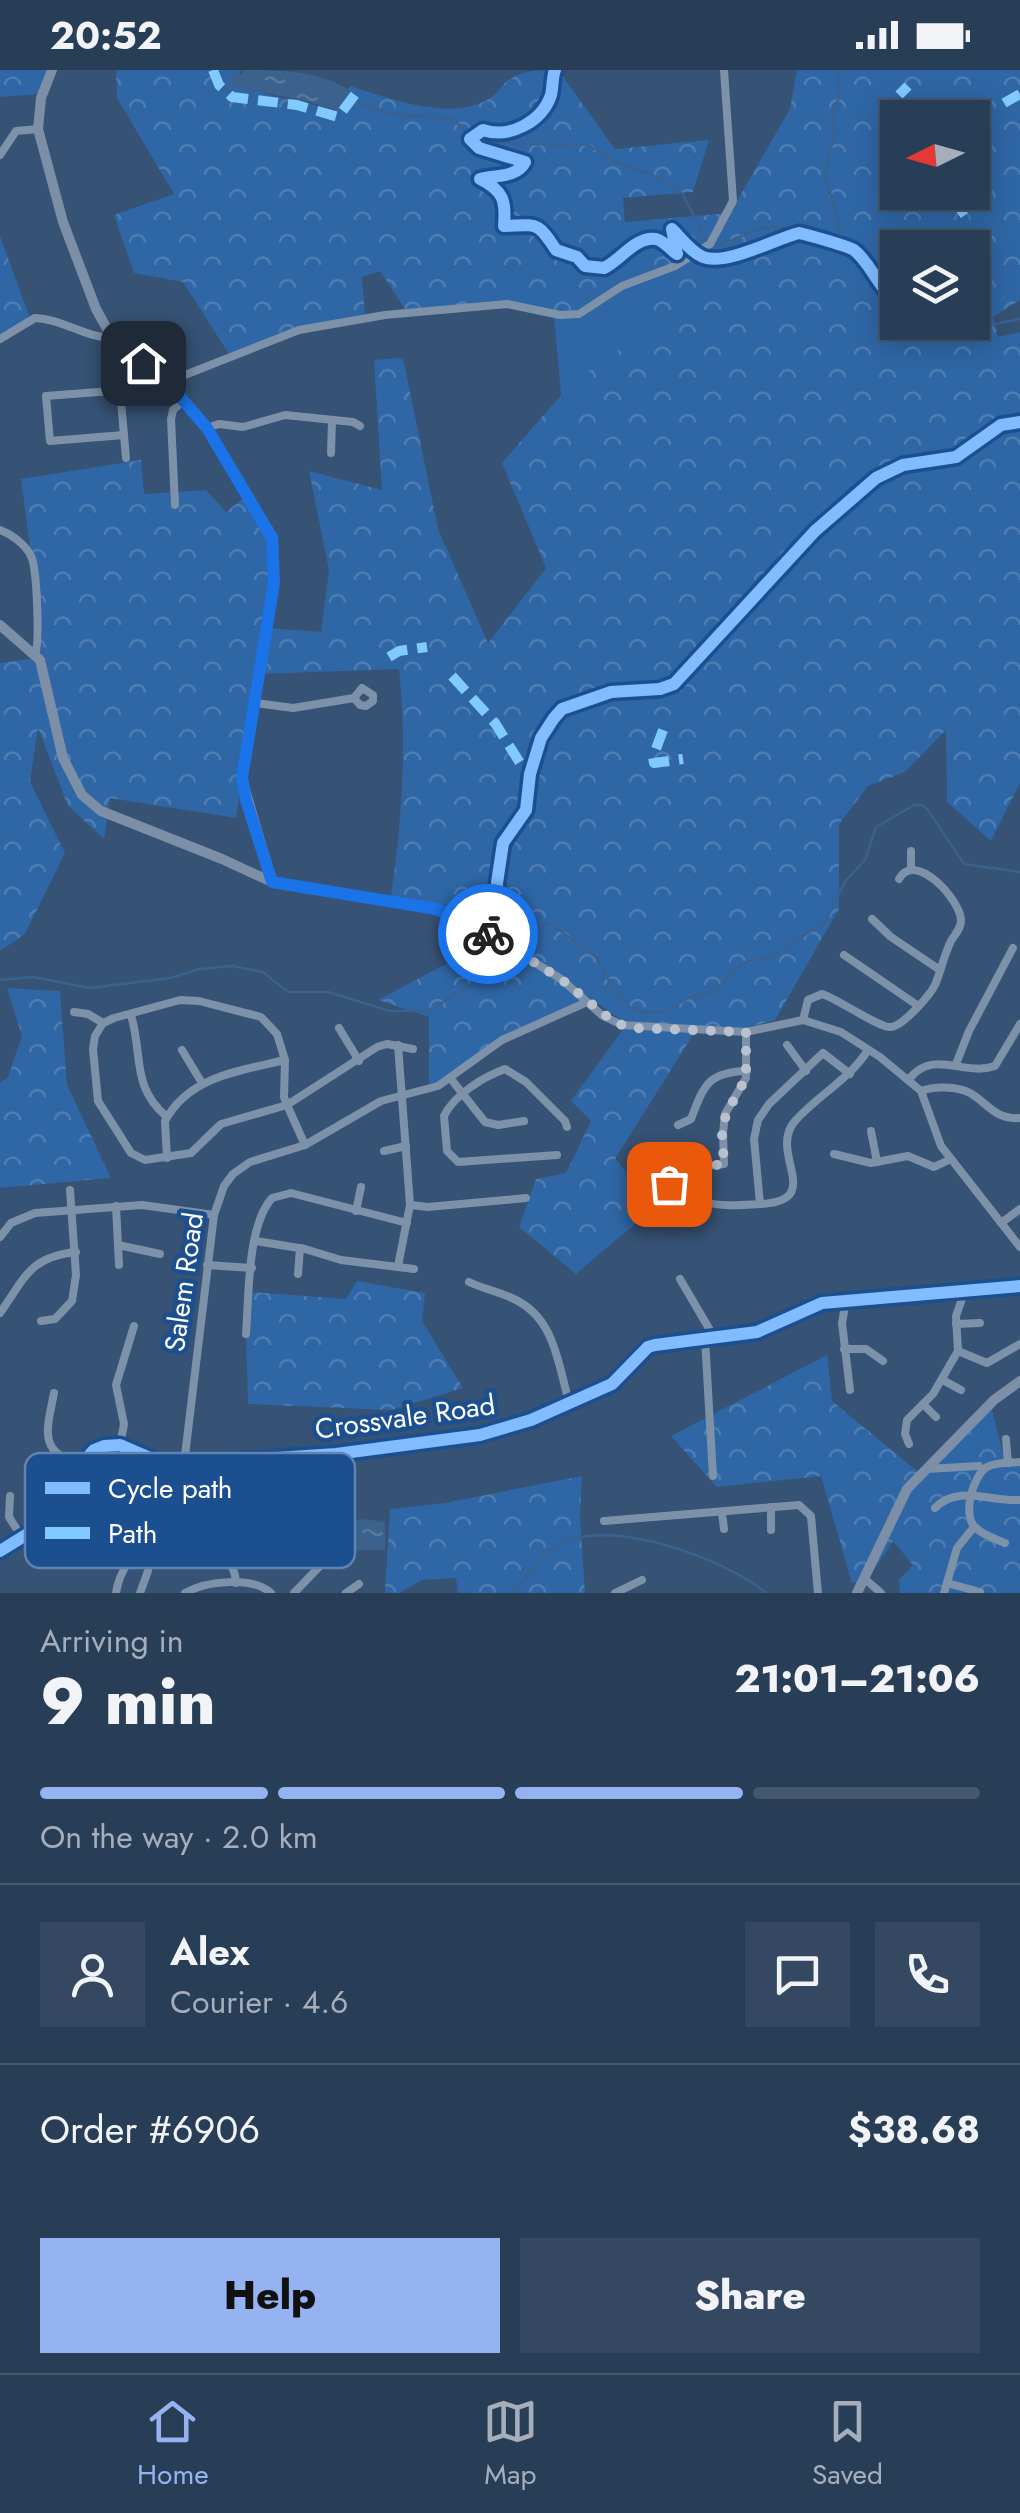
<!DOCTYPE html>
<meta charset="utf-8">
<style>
body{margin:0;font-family:Jost,sans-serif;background:#344961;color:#f1f3f6;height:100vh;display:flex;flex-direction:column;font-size:38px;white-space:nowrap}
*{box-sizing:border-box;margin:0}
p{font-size:32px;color:#a5aeba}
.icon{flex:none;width:55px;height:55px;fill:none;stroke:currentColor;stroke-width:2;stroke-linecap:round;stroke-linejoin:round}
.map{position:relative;height:1523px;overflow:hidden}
.sheet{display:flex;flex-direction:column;background:#283e57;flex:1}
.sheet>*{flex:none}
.needle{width:65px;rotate:265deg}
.buttons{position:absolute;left:880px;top:30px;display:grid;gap:20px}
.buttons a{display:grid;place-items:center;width:110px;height:110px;border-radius:0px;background:#283e57;box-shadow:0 5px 25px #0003,0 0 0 2px #44576d;font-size:50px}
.pin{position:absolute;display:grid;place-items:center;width:85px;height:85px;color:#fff;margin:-42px;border-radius:20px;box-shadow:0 5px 15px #0006}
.courier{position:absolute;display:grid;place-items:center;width:100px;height:100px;margin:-50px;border:8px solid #1a73e8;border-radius:50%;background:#fff;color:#222;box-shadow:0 2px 12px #0007}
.headline em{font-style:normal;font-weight:800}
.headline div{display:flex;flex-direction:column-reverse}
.headline{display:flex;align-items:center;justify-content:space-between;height:170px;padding:0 40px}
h1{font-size:65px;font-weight:800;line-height:75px}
.bar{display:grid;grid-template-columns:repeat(4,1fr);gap:15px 10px;align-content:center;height:120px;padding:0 40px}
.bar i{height:12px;border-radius:8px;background:#44576d}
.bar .on{background:#95b2f1}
.bar p{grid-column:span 4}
.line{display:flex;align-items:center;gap:25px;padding:0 40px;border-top:2px solid #44576d}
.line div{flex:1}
.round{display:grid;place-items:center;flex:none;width:105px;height:105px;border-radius:0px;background:#344961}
.cta{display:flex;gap:20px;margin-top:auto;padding:20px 40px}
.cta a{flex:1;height:115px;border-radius:0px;background:#95b2f1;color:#111;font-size:40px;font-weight:800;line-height:115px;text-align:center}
.cta a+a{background:#344961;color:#f1f3f6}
.status{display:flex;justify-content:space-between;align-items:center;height:70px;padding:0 50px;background:#283e57;direction:ltr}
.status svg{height:28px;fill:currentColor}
.dock{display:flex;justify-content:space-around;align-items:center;height:140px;border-top:2px solid #44576d;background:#283e57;font-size:28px;color:#a5aeba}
.dock a{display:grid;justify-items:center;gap:5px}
.dock .on{color:#95b2f1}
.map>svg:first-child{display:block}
</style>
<div class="status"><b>20:52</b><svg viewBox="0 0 49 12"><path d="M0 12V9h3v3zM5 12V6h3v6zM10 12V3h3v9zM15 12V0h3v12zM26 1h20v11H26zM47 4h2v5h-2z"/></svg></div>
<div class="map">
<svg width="1020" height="1523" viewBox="0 0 1020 1523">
<defs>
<pattern id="forest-crowns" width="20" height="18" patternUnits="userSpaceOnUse" patternTransform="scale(2.5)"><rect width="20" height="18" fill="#2f66a5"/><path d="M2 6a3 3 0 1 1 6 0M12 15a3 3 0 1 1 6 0" fill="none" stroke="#4e7db2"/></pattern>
<pattern id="water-ripples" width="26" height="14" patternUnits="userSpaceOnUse" patternTransform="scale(2.5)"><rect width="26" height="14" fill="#3b618d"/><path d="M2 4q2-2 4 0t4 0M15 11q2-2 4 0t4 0" fill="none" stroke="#58799e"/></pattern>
</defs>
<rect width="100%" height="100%" fill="#365274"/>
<g fill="url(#forest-crowns)" fill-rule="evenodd">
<polygon points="0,0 50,0 39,24 0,27"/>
<path d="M116,0H241L239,6C263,35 304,25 335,44L350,16C390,28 448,52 489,29C495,26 501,17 506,12C521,0 538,0 558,0L615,79L709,70L693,122L623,128L625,152L730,143L790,39L797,0H1020V230L993,247L998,267L1020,262V713L991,771L947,732L946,660L905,702L868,716L839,754V839L775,950L726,963L696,960L615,1089L656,1136L576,1204L519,1157L536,1109L566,1103L591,1051L571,1031L627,954L589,927L505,966L465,998L429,1017V947L378,930L497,867L391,826C402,750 407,675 399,599L259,604L236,748L110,728L104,769L68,736L38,658L30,712L65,783L25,864L0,881V593L37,588L42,566L21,409L141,390L144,424L206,420L226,442L246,426L273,466L266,558L321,562L329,500L309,401L382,420L374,290L403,288L438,459L488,573L546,498L502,393L561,325L565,332L580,325L585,303L646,261L576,245L554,248L508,238L415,244L414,239H405L380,201L362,207L365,245L311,255L229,284L183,212L134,203L114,145L174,124L117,28ZM898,48H972V122H898ZM898,178H972V252H898Z"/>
<polygon points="0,166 30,248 0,266"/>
<polygon points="7,918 60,921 67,1015 111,1108 0,1118 0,1013 8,1007 22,966"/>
<polygon points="357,1211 425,1223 422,1251 463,1318 391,1340 248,1334 246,1265 250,1222 346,1229"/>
<polygon points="827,1283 832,1331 918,1402 991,1336 1005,1391 1020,1390 1020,1523 900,1523 899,1510 913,1495 893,1471 866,1512 852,1513 821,1406 717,1417 671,1366 827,1285"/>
<polygon points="582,1406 580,1446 585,1523 458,1523 456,1508 422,1510 399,1523 385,1523 390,1439 445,1433"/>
</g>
<path fill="#2f66a5" d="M655,204L646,261L586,303L580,325L573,332H565L561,325L554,248C590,242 622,218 655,204Z"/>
<g fill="url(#water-ripples)">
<path d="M243,0C281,0 318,0 351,21L338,41L306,31L230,16L231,4H242Z"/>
<polygon points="362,1449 385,1452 385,1480 350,1480 356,1467 347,1453"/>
</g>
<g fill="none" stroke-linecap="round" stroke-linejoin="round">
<g stroke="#3b618d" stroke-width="2.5">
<polyline points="217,0 227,21 245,27 252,21"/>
<polyline points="838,0 839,27 832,45 835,63 824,105 837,143 840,172"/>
<polyline points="351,29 385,43 452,49 475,68 519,74 588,75 615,91 661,109 682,123 707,171"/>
<path d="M713,175C734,174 750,157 773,157C790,157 830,163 840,174C861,196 871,222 898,240"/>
<path d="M914,252C948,273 984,255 1020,249"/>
<polyline points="514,876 533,858 550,853 597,888 608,909 630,937 645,942 665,941 689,928 714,921 745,892 773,886 825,852 846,810 865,790 876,757 914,735 922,735 927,739 964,794 1020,802"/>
<polyline points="0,910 33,907 90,918 170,908 200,899 232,896 263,902 288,922 328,922 390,941 422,941 432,939 473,913 509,882"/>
<path d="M513,1523C525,1509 545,1480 561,1473C612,1448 724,1488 766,1523"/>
</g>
<g stroke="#7d92a8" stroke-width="8">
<polyline points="0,85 16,61 38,59"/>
<path d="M0,269L35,248C62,249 84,267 112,268"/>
<polyline points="120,320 126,388"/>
<polyline points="207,358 219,354 243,357 285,345 353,352 360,356"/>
<polyline points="124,365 50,371 46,326 138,319 155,322 167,312 299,260 385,245 507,234 560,245 579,244 622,216 675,196 710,174 733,131 724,0"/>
<polyline points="331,383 332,350"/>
<polyline points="175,435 171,349 173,340 184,330"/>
<path d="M0,460C11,464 25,474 31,486C37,498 40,573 35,584"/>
<polyline points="256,633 293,638 354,628 360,635 366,636 373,631 373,625 362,618 354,628"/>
<polyline points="911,781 911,798"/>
<polyline points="872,849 891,867 940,900"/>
<polyline points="505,874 561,909 603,946 622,955 746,962 803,950 841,962 880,987 921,1021 941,1076 1020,1177"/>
<polyline points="844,885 917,935"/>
<polyline points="74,942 88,944 103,953"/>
<path d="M131,945C143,985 131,1017 167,1047"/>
<path d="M803,950L808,930L822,924C838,929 881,959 891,957C903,956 930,925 935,915C941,901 944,885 951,871C955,864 961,859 961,850C960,829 915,780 899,809"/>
<polyline points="339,958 359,991"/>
<polyline points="787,975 806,1001"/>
<polyline points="182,980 202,1013"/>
<polyline points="956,994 969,961 1013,878"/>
<polyline points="451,1009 485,1052 498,1055 524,1051"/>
<path d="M909,1009C934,978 964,1007 995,996L1020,954"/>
<path d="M921,1021C934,1016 957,1016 970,1023C989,1034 995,1050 1020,1048"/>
<path d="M678,1055L691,1049C704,1015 708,1002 747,1001"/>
<polyline points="871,1061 877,1092"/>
<polyline points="305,1075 287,1035 284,1027 285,990 277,964 261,947 199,931 180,930 114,948 103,953 95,966 93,979 98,1031 131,1083 145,1090 191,1083 221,1054 287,1035 377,977 387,974 413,979"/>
<polyline points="384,1081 406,1076"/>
<polyline points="834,1084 871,1093 908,1086 934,1097 951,1089"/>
<path d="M557,1085L458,1092L447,1081L444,1046C454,1025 483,1007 505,999L526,1012L565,1051L567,1057"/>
<path d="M167,1088L165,1051C189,1006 240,1001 285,990"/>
<polyline points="648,1102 652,1107 669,1113 699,1097 724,1094 723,1063 725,1044 746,1008 746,962"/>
<path d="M705,1132C722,1137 741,1135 760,1134C827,1131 767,1083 795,1051C818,1025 849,1010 868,980"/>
<polyline points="760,1134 754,1069 758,1050 769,1034 823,983 850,1004"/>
<polyline points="410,1135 428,1137 526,1128"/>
<polyline points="116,1136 119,1195"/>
<polyline points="356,1141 361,1117"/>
<polyline points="1001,1153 1020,1139"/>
<polyline points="0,1167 11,1153 35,1143 142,1135 214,1145"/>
<polyline points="256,1171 305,1179 341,1190 414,1199"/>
<polyline points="118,1175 160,1184"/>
<polyline points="207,1195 252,1198"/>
<polyline points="398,1196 410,1135 398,975"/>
<polyline points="298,1204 300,1178"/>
<polyline points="680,1209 714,1267"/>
<path d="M469,1212C484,1219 500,1222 514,1229C555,1248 558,1294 569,1332"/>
<polyline points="846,1231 842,1253 850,1320"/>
<path d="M0,1243C25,1208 29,1187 76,1182"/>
<polyline points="41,1251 55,1249 72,1231 76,1205 70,1120"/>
<polyline points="956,1254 980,1253"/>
<path d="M246,1264C249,1226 247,1156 272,1128L291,1123L407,1153"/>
<polyline points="705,1269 713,1406"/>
<polyline points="844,1279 866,1279 883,1291"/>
<polyline points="958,1281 987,1293 1020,1274"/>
<polyline points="943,1310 961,1320"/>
<path d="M54,1323C47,1359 37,1384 82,1394"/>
<polyline points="923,1334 936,1347"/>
<polyline points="1006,1369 1008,1393"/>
<polyline points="909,1374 905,1364 907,1350 933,1324 958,1281 956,1246 965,1220"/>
<polyline points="120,1375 124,1354 116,1315 134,1256"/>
<polyline points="926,1399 979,1396"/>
<polyline points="10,1426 9,1447 21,1466"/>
<path d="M935,1438C958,1414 990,1432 1020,1430"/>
<polyline points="722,1443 724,1459"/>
<polyline points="55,1448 67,1464 74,1485"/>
<polyline points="604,1451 799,1435 811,1446 818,1523"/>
<polyline points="771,1460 771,1437"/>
<path d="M1005,1473C996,1469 982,1465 975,1457C962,1445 973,1405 987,1397C996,1392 1010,1393 1020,1392"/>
<polyline points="0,1481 68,1439 75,1426 82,1394 94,1380 104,1376 120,1375 157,1391 185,1394 336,1384 480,1365 531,1350 612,1314 648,1277 655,1275 757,1262 822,1233 1020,1216"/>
<path d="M196,1484C219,1487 234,1485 236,1513"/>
<polyline points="228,1490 241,1475 261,1473"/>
<polyline points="865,1509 881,1523"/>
<polyline points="947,1513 980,1522"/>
<path d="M116,1523C123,1477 165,1468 180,1427L214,1145L224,1116L233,1104L250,1092L305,1075L381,1031L438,1016L502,970L587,932"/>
<polyline points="140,1523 148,1501"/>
<path d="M185,1523C206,1511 253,1506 271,1523"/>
<polyline points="294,1523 319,1497"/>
<polyline points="346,1523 359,1514"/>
<polyline points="615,1523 642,1510"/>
<polyline points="944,1523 957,1478 974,1457"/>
</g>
<g stroke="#7d8ea7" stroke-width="10">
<polyline points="52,0 41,28 38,59 63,152 96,239 112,268 167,312 207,358 273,468 274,513 242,709 272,812"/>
<polyline points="0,555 40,590 63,688 82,725 101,741 222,789 272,812 436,839 461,848 505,874"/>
<polyline points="857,1523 907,1419 994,1330 1020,1311"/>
</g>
<g stroke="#80caff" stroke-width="10" stroke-dasharray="20 10" stroke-linecap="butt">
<polyline points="213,0 219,15 232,27 297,35 338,47 356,23"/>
<polyline points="899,25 908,16"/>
<polyline points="1004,33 1020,24"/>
<polyline points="958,144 965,139"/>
<polyline points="389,587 399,581 427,577"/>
<polyline points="452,606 495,653 520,693"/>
<polyline points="663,660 653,687 654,693 683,689"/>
</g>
<defs>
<g id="cycleway">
<path d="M555,0C552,8 553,17 551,25C542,52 509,69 483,60L470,69L479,78L525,92C517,108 495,105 480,109C504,121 506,131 504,156C538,155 537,151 556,180L577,187L585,196L604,198C620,191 635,166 656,169C664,171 671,180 677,184L672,159C681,168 691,182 703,187C726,196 775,169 799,163C808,165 848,176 854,180C872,194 877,218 898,231"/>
<polyline points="497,856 497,813 503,773 526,740 530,704 541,668 554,648 562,639 611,622 660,619 674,614 815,461 876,408 903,395 956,387 1001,355 1020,352"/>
<polyline points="0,1481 68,1439 75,1426 82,1394 94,1380 104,1376 120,1375 157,1391 185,1394 336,1384 480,1365 531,1350 612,1314 648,1277 655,1275 757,1262 822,1233 1020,1216"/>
</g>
</defs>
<use href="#cycleway" stroke="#1b4f8f" stroke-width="19"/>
<use href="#cycleway" stroke="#80bcff" stroke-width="12"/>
</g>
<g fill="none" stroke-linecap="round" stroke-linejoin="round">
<polyline stroke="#b9c2ce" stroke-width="10" stroke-dasharray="0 18" points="488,864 561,909 615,953 633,958 746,962 746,1008 726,1044 722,1064 724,1094 700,1097 669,1114"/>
<polyline stroke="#1a73e8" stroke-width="12" points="143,293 167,312 207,358 272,468 274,513 242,708 246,730 272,812 436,839 488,864"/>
</g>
<g text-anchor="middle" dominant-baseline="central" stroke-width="9" stroke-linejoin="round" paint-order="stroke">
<g font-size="28" fill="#fff" stroke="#1b4f8f">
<text transform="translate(184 1212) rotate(-82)">Salem Road</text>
<text transform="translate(405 1347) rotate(-8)">Crossvale Road</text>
</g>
</g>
<rect x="25" y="1383" width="330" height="115" rx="15" fill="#1b4f8f" stroke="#5f84b1" stroke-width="2.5"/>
<rect x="45" y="1412" width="45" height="12" fill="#80bcff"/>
<rect x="45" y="1457" width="45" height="12" fill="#80caff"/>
<g font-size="28" fill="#fff">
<text x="108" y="1428">Cycle path</text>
<text x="108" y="1473">Path</text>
</g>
</svg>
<div class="buttons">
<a><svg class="needle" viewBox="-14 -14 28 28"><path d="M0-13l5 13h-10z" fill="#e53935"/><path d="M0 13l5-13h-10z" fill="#a5aeba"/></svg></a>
<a><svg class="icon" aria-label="layers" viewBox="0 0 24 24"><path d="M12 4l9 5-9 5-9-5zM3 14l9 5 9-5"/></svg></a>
</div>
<div class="pin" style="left:669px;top:1114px;background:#ea580c"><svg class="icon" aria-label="bag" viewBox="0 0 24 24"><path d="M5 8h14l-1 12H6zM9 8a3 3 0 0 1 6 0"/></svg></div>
<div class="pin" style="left:143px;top:293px;background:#1f2937"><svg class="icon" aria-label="home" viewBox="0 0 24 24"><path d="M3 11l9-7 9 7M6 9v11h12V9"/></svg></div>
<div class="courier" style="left:488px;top:864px"><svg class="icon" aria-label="bike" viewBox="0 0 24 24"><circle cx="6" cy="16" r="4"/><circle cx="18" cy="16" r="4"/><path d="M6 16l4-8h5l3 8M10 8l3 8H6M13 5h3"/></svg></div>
</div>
<section class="sheet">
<div class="headline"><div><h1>9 min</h1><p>Arriving in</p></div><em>21:01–21:06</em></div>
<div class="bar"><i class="on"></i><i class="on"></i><i class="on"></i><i></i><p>On the way · 2.0 km</p></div>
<div class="line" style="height:180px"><a class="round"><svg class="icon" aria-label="person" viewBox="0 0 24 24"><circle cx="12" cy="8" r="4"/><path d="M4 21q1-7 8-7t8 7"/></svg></a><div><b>Alex</b><p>Courier · 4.6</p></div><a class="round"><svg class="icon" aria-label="chat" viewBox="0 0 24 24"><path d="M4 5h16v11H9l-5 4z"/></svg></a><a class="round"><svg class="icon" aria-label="phone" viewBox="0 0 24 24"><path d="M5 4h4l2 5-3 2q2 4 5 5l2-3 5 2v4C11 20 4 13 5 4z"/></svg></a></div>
<div class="line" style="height:130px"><div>Order #6906</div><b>$38.68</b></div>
<div class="cta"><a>Help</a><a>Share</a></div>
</section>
<nav class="dock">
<a class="on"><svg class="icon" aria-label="home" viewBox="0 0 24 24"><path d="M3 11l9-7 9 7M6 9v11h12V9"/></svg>Home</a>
<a><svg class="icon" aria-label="map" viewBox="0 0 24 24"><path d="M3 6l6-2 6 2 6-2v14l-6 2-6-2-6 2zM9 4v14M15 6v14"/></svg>Map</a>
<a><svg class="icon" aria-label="saved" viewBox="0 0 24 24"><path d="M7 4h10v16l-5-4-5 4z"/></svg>Saved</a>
</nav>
